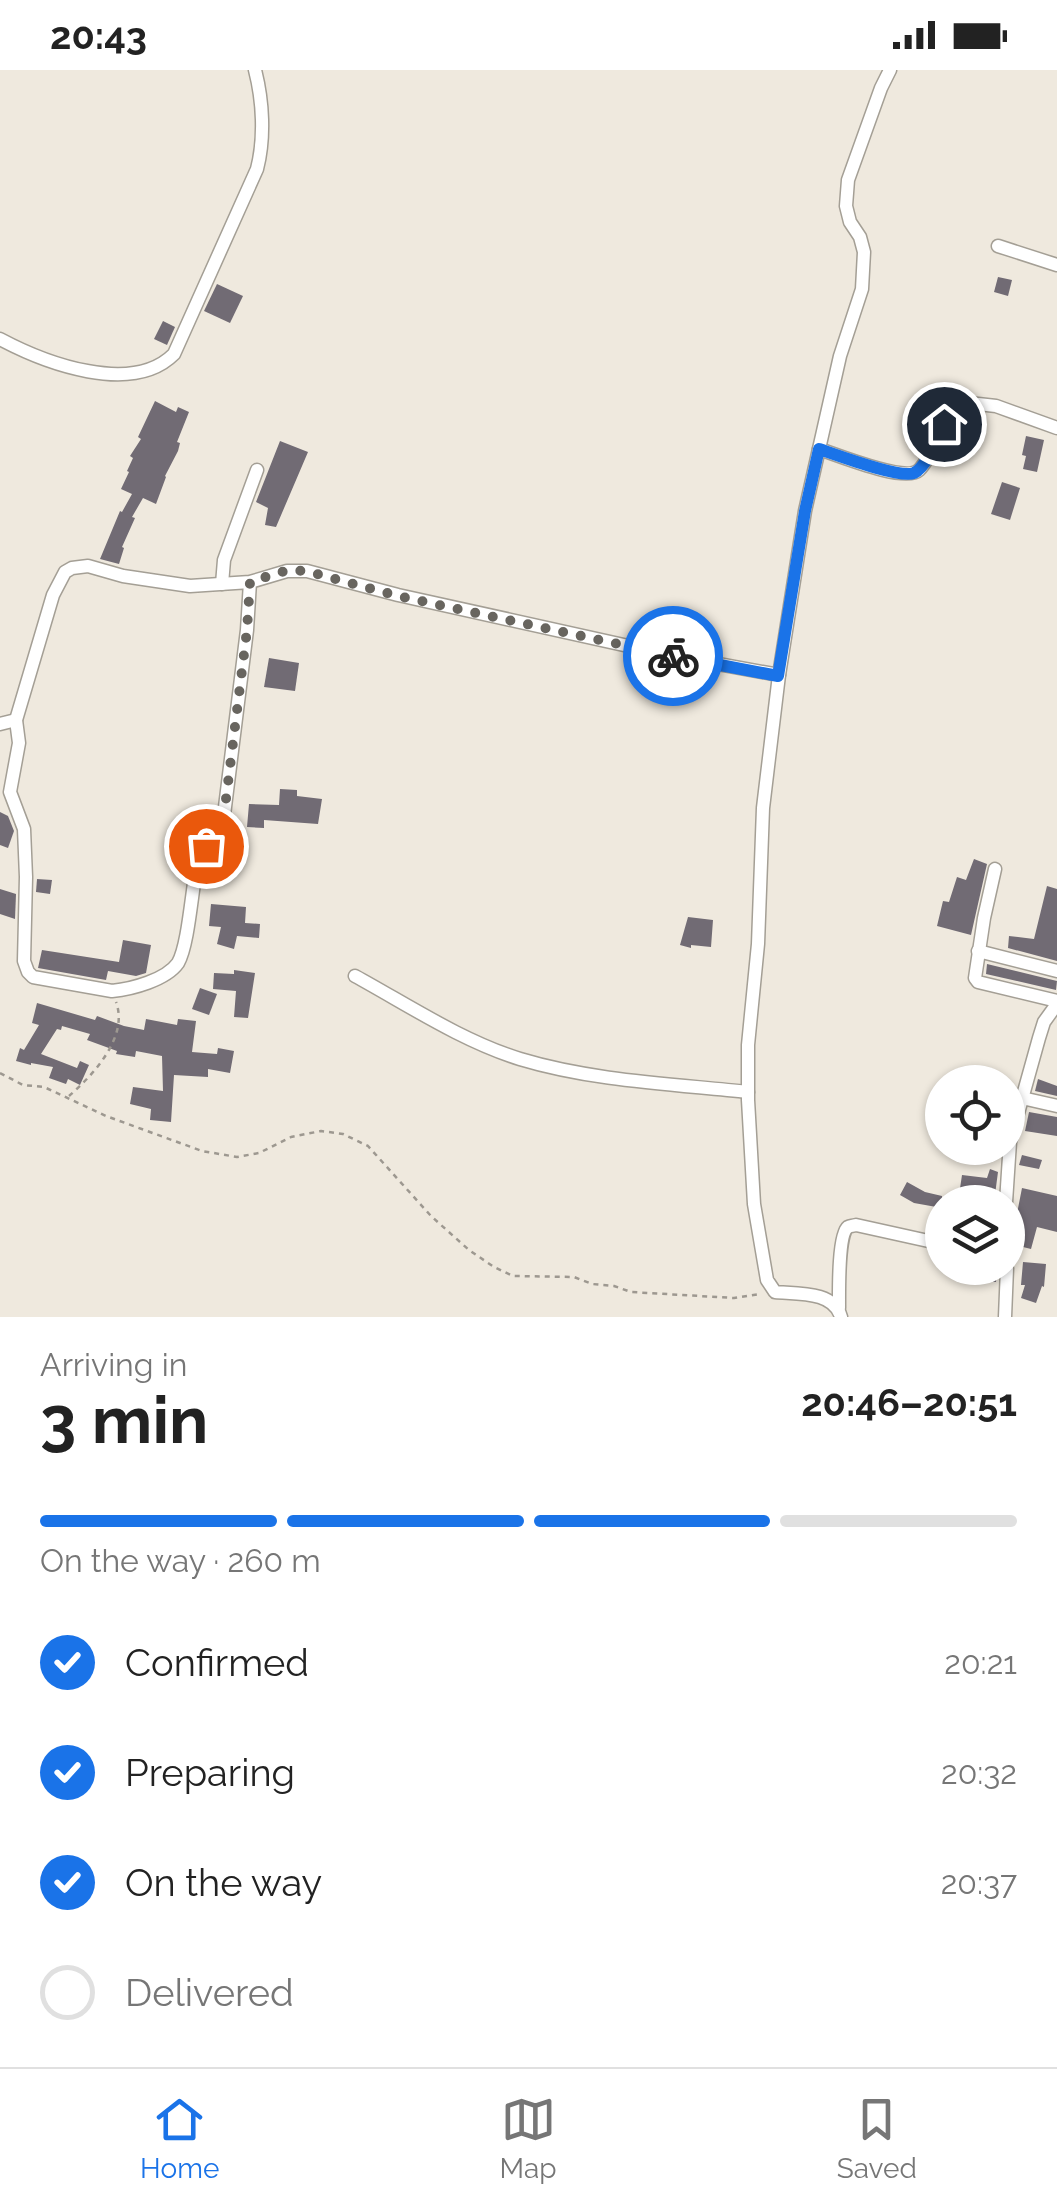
<!DOCTYPE html>
<meta charset="utf-8">
<style>
body{margin:0;font-family:Raleway,sans-serif;background:#f2f2f2;color:#222;height:100vh;display:flex;flex-direction:column;font-size:38px;white-space:nowrap}
*{box-sizing:border-box;margin:0}
p{font-size:32px;color:#767676}
.icon{flex:none;width:55px;height:55px;fill:none;stroke:currentColor;stroke-width:2;stroke-linecap:round;stroke-linejoin:round}
.map{position:relative;height:1247px;overflow:hidden}
.sheet{display:flex;flex-direction:column;background:#fff;flex:1}
.sheet>*{flex:none}
.controls{position:absolute;left:925px;top:995px;display:grid;gap:20px}
.controls a{display:grid;place-items:center;width:100px;height:100px;border-radius:50%;background:#fff;box-shadow:0 2px 8px #0004;font-size:50px}
.pin{position:absolute;display:grid;place-items:center;width:85px;height:85px;color:#fff;margin:-42px;border:5px solid #fff;border-radius:50%;box-shadow:0 2px 10px #0007}
.courier{position:absolute;display:grid;place-items:center;width:100px;height:100px;margin:-50px;border:8px solid #1a73e8;border-radius:50%;background:#fff;color:#222;box-shadow:0 2px 12px #0007}
.headline em{font-style:normal;font-weight:700}
.headline div{display:flex;flex-direction:column-reverse}
.headline{display:flex;align-items:center;justify-content:space-between;height:170px;padding:0 40px}
h1{font-size:65px;font-weight:700;line-height:75px}
.bar{display:grid;grid-template-columns:repeat(4,1fr);gap:15px 10px;align-content:center;height:120px;padding:0 40px}
.bar i{height:12px;border-radius:8px;background:#e0e0e0}
.bar .selected{background:#1a73e8}
.bar p{grid-column:span 4}
ol{padding:0 40px;list-style:none}
li{display:flex;align-items:center;gap:30px;height:110px}
li p{margin-inline-start:auto}
li .icon{padding:10px;border-radius:50%;background:#1a73e8;color:#fff;stroke-width:4}
li:last-child{color:#767676}
li i{width:55px;height:55px;border:5px solid #e0e0e0;border-radius:50%}
.status{display:flex;justify-content:space-between;align-items:center;height:70px;padding:0 50px;background:#fff;direction:ltr}
.status svg{height:28px;fill:currentColor}
.tabs{display:flex;justify-content:space-around;align-items:center;height:140px;border-top:2px solid #e0e0e0;background:#fff;font-size:28px;color:#767676}
.tabs a{display:grid;justify-items:center;gap:5px}
.tabs .selected{color:#1a73e8}
.map>svg:first-child{display:block}
</style>
<div class="status"><b>20:43</b><svg viewBox="0 0 49 12"><path d="M0 12V9h3v3zM5 12V6h3v6zM10 12V3h3v9zM15 12V0h3v12zM26 1h20v11H26zM47 4h2v5h-2z"/></svg></div>
<div class="map">
<svg width="1057" height="1247" viewBox="0 0 1057 1247">
<rect width="100%" height="100%" fill="#efe9de"/>
<g fill="#716b74">
<polygon points="998,207 1012,210 1008,226 994,222"/>
<polygon points="217,214 243,226 230,253 204,241"/>
<polygon points="163,251 175,257 167,275 154,269"/>
<polygon points="155,331 176,342 178,337 189,342 177,372 180,373 178,381 165,406 166,407 156,434 143,428 132,447 135,448 122,477 124,478 119,494 100,489 120,441 122,442 132,424 121,419 129,402 127,401 133,388 130,386 141,369 138,367"/>
<polygon points="1026,366 1044,370 1037,402 1023,399 1026,386 1022,385"/>
<polygon points="280,371 308,382 276,457 265,455 268,438 256,432"/>
<polygon points="1002,412 1020,418 1010,450 991,444"/>
<polygon points="269,588 299,593 295,621 264,617"/>
<polygon points="280,719 297,720 297,726 322,729 318,754 264,750 264,758 247,757 249,734 279,735"/>
<polygon points="0,742 8,746 14,761 8,778 0,775"/>
<polygon points="974,789 987,794 971,865 937,856 943,831 949,832 957,807 966,810"/>
<polygon points="37,809 52,810 50,824 36,822"/>
<polygon points="1047,816 1057,819 1057,891 1008,878 1009,866 1034,869"/>
<polygon points="0,819 16,824 15,849 0,844"/>
<polygon points="211,834 246,837 245,853 260,854 259,868 237,866 234,879 217,874 221,857 209,856"/>
<polygon points="688,847 713,850 711,877 691,875 691,878 680,875"/>
<polygon points="123,870 151,875 146,903 136,906 108,901 106,910 38,898 42,880 119,892"/>
<polygon points="987,894 1057,911 1056,920 986,904"/>
<polygon points="234,900 255,903 248,948 234,947 236,921 213,919 214,903 234,904"/>
<polygon points="200,918 217,924 209,945 192,939"/>
<polygon points="37,933 95,950 97,946 124,956 144,960 146,949 177,955 178,949 196,951 192,982 217,984 218,978 234,981 230,1003 208,999 208,1007 174,1005 171,1052 150,1050 151,1039 130,1034 133,1017 163,1021 162,986 136,981 135,987 116,984 117,981 87,970 90,964 62,956 61,960 57,959 41,984 77,998 80,991 89,995 80,1015 68,1009 66,1014 49,1008 53,997 31,993 31,995 16,991 20,978 24,980 39,955 32,953"/>
<polygon points="1038,1009 1057,1016 1057,1026 1035,1021"/>
<polygon points="1029,1042 1057,1047 1057,1066 1025,1061"/>
<polygon points="959,1078 996,1078 993,1090 958,1082"/>
<polygon points="1022,1085 1042,1090 1039,1099 1019,1095"/>
<polygon points="990,1099 998,1102 994,1132 958,1132 962,1105 987,1108"/>
<polygon points="907,1112 925,1122 942,1126 942,1138 914,1133 900,1125"/>
<polygon points="1022,1118 1057,1126 1057,1162 1037,1157 1031,1179 1011,1174"/>
<polygon points="1023,1192 1046,1194 1044,1217 1042,1216 1036,1233 1021,1228 1025,1215 1021,1215"/>
<polygon points="954,1198 997,1198 996,1212 953,1209"/>
</g>
<g fill="none" stroke-linecap="round" stroke-linejoin="round">
<defs>
<g id="minor">
<polyline points="998,176 1057,195"/>
<path d="M0,269C45,293 132,326 174,284L257,99C265,68 263,31 255,0"/>
<path d="M819,379C838,385 905,413 919,400C928,391 934,376 939,365C945,352 948,341 960,332L996,336L1057,358"/>
<path d="M250,512L247,560L224,745C220,764 206,773 198,790C192,815 189,874 178,893C166,910 132,919 112,921L33,907L28,902L24,891L26,807L24,759L10,722L19,673L16,650L53,525L65,502L72,498L88,496L123,506L190,516L250,512L287,501H307L398,525L669,585L779,605"/>
<polyline points="222,514 224,490 257,400"/>
<polyline points="0,654 16,650"/>
<polyline points="995,799 984,848 975,908 978,912 1057,931"/>
<polyline points="978,881 1057,901"/>
<path d="M355,906C408,935 462,971 520,989C593,1011 672,1014 748,1022"/>
<polyline points="1022,1028 1057,1036"/>
<polyline points="1006,1132 1010,1072 1039,968 1044,952 1057,934"/>
<path d="M839,1238C839,1224 838,1164 848,1157C850,1156 853,1156 856,1155L942,1174"/>
<path d="M841,1247C834,1221 798,1224 775,1222L767,1210L754,1134L748,1030V975L758,874L763,738L779,605L805,441L840,286L862,219L864,182L860,167L850,152L846,136L848,110L881,18L890,0"/>
<polyline points="1005,1247 1007,1198"/>
</g>
</defs>
<use href="#minor" stroke="#a49f95" stroke-width="15"/>
<g stroke="#9d9890" stroke-width="2.5" stroke-dasharray="5 5" stroke-linecap="butt">
<polyline points="0,1003 23,1015 44,1017 106,1046 202,1081 237,1087 259,1083 291,1067 321,1061 343,1064 368,1076 431,1146 469,1180 494,1197 513,1206 574,1207 592,1214 614,1216 631,1222 734,1228 760,1224"/>
<path d="M69,1026C93,1005 129,967 116,932"/>
</g>
<use href="#minor" stroke="#fff" stroke-width="12"/>
</g>
<g fill="none" stroke-linecap="round" stroke-linejoin="round">
<polyline stroke="#68655f" stroke-width="10" stroke-dasharray="0 18" points="206,776 220,762 224,745 247,560 250,512 288,500 306,501 398,526 673,586"/>
<path stroke="#1a73e8" stroke-width="12" d="M673,586L778,606L805,441L819,379C837,385 900,409 914,403C927,397 938,367 944,354"/>
</g>
</svg>
<div class="controls">
<a><svg class="icon" aria-label="locate" viewBox="0 0 24 24"><circle cx="12" cy="12" r="6"/><path d="M12 2v4M12 18v4M2 12h4M18 12h4"/></svg></a>
<a><svg class="icon" aria-label="layers" viewBox="0 0 24 24"><path d="M12 4l9 5-9 5-9-5zM3 14l9 5 9-5"/></svg></a>
</div>
<div class="pin" style="left:206px;top:776px;background:#ea580c"><svg class="icon" aria-label="bag" viewBox="0 0 24 24"><path d="M5 8h14l-1 12H6zM9 8a3 3 0 0 1 6 0"/></svg></div>
<div class="pin" style="left:944px;top:354px;background:#1f2937"><svg class="icon" aria-label="home" viewBox="0 0 24 24"><path d="M3 11l9-7 9 7M6 9v11h12V9"/></svg></div>
<div class="courier" style="left:673px;top:586px"><svg class="icon" aria-label="bike" viewBox="0 0 24 24"><circle cx="6" cy="16" r="4"/><circle cx="18" cy="16" r="4"/><path d="M6 16l4-8h5l3 8M10 8l3 8H6M13 5h3"/></svg></div>
</div>
<section class="sheet">
<div class="headline"><div><h1>3 min</h1><p>Arriving in</p></div><em>20:46–20:51</em></div>
<div class="bar"><i class="selected"></i><i class="selected"></i><i class="selected"></i><i></i><p>On the way · 260 m</p></div>
<ol>
<li><svg class="icon" aria-label="check" viewBox="0 0 24 24"><path d="M5 12l5 5 9-10"/></svg>Confirmed<p>20:21</p></li>
<li><svg class="icon" aria-label="check" viewBox="0 0 24 24"><path d="M5 12l5 5 9-10"/></svg>Preparing<p>20:32</p></li>
<li><svg class="icon" aria-label="check" viewBox="0 0 24 24"><path d="M5 12l5 5 9-10"/></svg>On the way<p>20:37</p></li>
<li><i></i>Delivered</li>
</ol>
</section>
<nav class="tabs">
<a class="selected"><svg class="icon" aria-label="home" viewBox="0 0 24 24"><path d="M3 11l9-7 9 7M6 9v11h12V9"/></svg>Home</a>
<a><svg class="icon" aria-label="map" viewBox="0 0 24 24"><path d="M3 6l6-2 6 2 6-2v14l-6 2-6-2-6 2zM9 4v14M15 6v14"/></svg>Map</a>
<a><svg class="icon" aria-label="saved" viewBox="0 0 24 24"><path d="M7 4h10v16l-5-4-5 4z"/></svg>Saved</a>
</nav>
